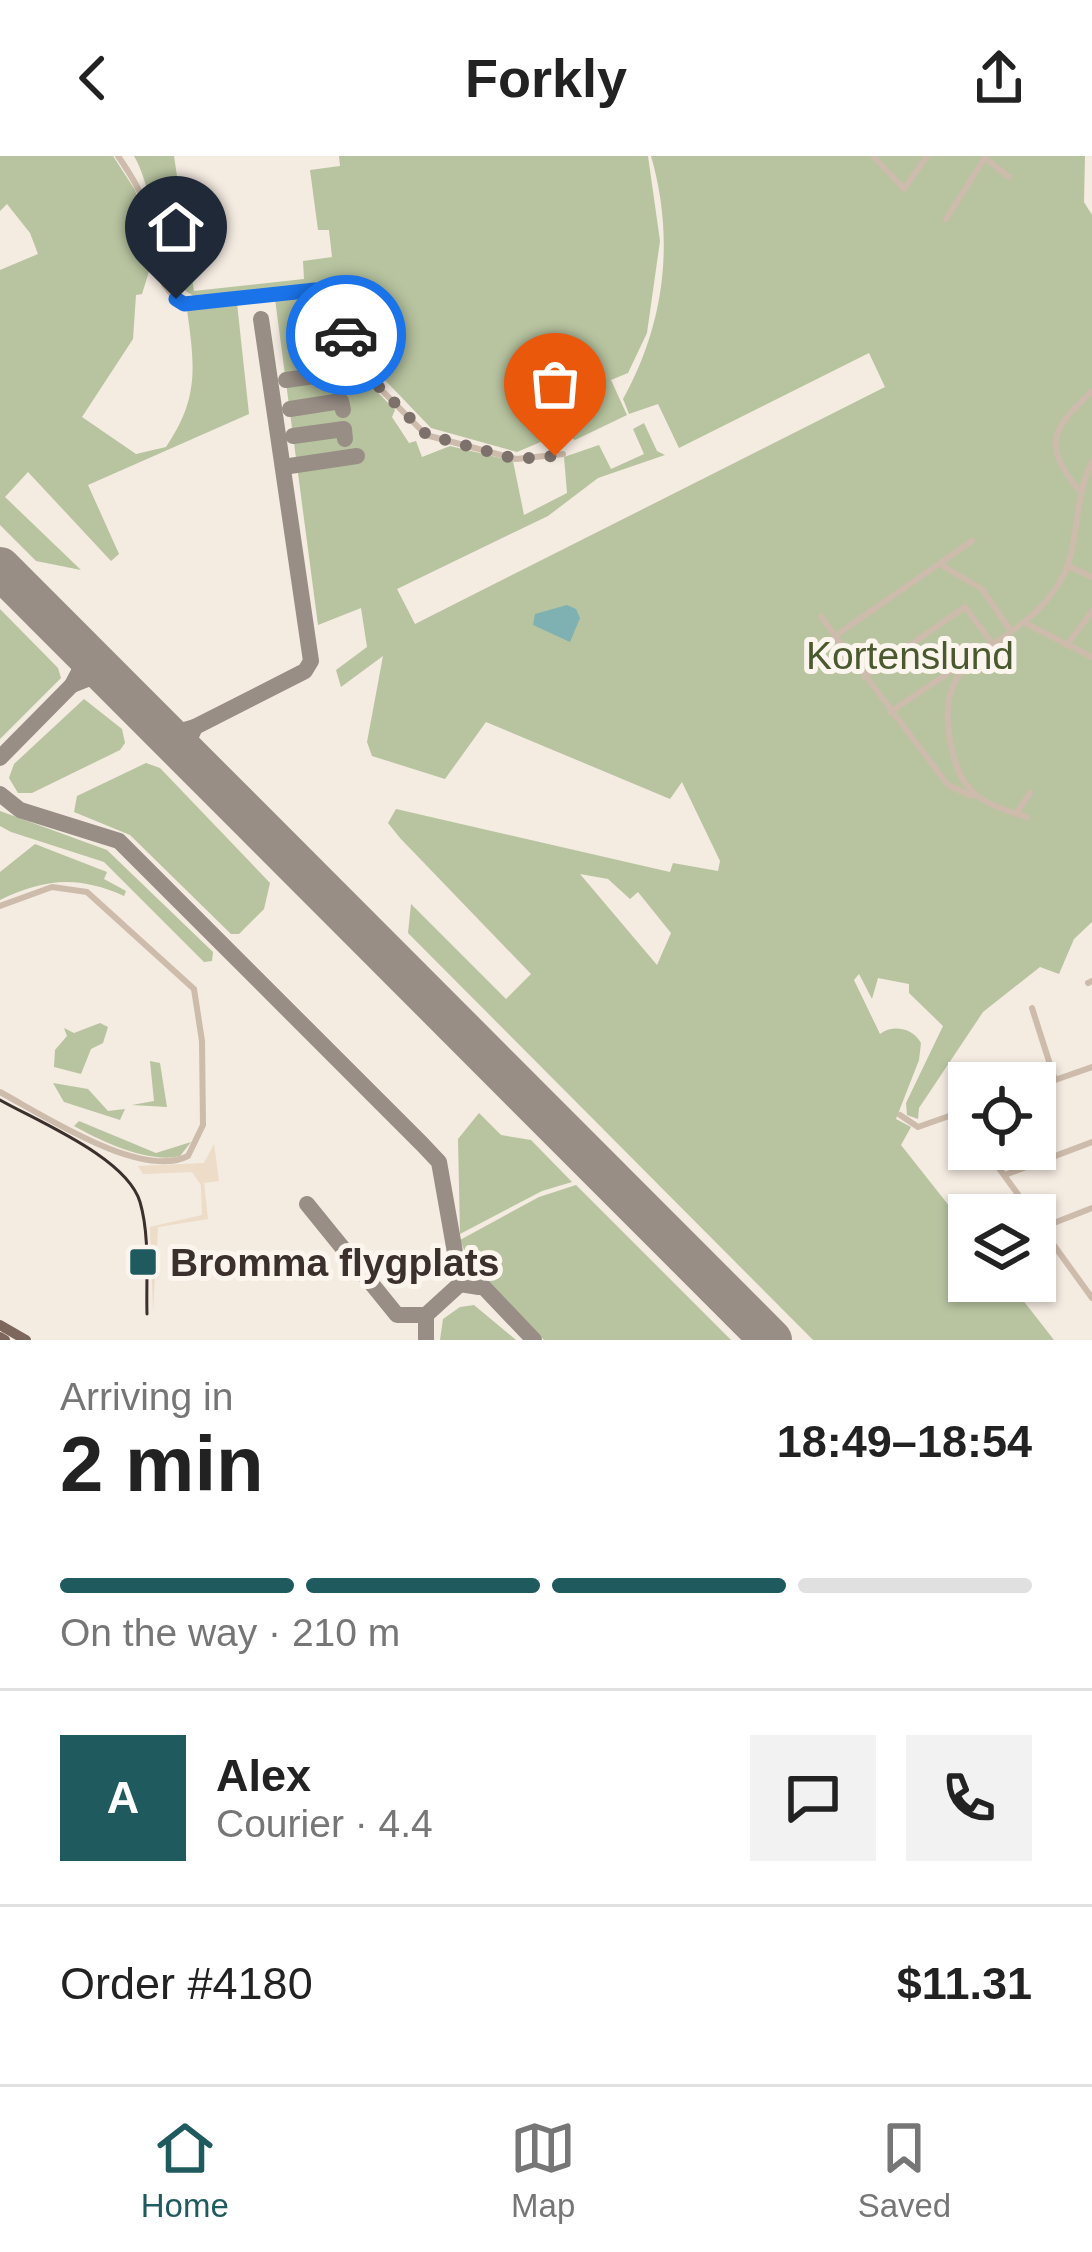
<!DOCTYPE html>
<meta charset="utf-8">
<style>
body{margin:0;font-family:Arial,sans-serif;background:#f2f2f2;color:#222;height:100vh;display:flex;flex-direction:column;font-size:45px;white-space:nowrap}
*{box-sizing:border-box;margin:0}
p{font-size:39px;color:#767676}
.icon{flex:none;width:66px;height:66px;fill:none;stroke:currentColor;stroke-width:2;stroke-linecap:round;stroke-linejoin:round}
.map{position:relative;height:1184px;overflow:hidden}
.panel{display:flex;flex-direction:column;background:#fff;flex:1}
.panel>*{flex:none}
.tools{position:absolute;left:948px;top:906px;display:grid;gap:24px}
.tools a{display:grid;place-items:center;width:108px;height:108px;border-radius:0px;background:#fff;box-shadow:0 3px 9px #0004;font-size:60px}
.pin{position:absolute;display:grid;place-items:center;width:102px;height:102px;color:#fff;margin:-123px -51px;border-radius:50% 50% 50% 0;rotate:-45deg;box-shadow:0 0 12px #0007}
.pin .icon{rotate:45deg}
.courier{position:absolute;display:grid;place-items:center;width:120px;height:120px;margin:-60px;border:9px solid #1a73e8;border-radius:50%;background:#fff;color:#222;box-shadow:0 3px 15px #0007}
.summary em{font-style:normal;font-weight:600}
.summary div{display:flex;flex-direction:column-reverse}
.summary{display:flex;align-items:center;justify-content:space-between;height:204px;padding:0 60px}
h1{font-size:78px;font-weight:600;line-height:90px}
.bar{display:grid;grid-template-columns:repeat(4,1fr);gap:18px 12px;align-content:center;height:144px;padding:0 60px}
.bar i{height:15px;border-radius:9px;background:#e0e0e0}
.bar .current{background:#1f5a5e}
.bar p{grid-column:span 4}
.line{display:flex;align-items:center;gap:30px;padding:0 60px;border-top:3px solid #e0e0e0}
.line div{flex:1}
.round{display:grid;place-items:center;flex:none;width:126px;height:126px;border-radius:0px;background:#f2f2f2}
header{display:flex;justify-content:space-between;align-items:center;height:156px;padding:0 60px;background:#fff;font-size:54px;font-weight:600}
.menu{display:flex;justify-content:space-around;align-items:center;height:168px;border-top:3px solid #e0e0e0;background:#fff;font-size:33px;color:#767676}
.menu a{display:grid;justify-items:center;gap:6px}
.menu .current{color:#1f5a5e}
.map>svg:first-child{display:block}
</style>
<header><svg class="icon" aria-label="back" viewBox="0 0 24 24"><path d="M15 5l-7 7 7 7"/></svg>Forkly<svg class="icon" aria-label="share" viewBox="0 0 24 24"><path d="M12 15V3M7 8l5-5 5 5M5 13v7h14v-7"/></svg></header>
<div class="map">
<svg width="1092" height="1184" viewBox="0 0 1092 1184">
<rect width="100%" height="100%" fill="#f4ebe1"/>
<g fill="#b8c4a0" fill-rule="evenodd">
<path d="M0,0H113L135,34L145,65L151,109L142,138L136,139L133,183L82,261L136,298L166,291C199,242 195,211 187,154L237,147L249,258L88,329L119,398L111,405L28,316L5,341L81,414L36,405L0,369V114L38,98L30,77L7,48L0,55Z"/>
<path d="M134,0H174L194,135L304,123L303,105L332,101L329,74H318L310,14L340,10L339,0H648L660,85L647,177L628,217L611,224L627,259L575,284L562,277L517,296L431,272L358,196L351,156L326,128L199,141C159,135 157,38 134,0Z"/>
<path d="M651,0H1085L1084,46L1092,59V766L1074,783L1059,818L1040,811L983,856L919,952L918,963L907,959L906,947L943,870L909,837V828L878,822L872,843L859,818L854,824L880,878C893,868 913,872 921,887L919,904L896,963L911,971L901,989L969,1075V1125H1008L1054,1184H813L408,777L411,748L506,843L531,818L400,682L388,667L396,653L670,716L673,707L718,715L720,705L682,626L670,643L486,566L445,623L372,600L367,586L383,500L341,531L336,514L367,491L361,452L318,469L275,143L315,138L338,161L345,203L395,254L392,261L409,287L416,285L422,301L450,290L513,305L524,359L567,337L564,301L599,289L611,313L644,298L633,273L644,267L657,295L665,299L598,322L548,360L397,433L415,468L885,231L869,197L679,292L658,248L629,258L623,243C665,168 675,83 651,0ZM580,718L608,723L630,743L638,736L671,777L657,809Z"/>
<polygon points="0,453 58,512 61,522 0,583"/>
<polygon points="84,543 122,573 125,587 120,594 32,637 18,637 9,622 14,608"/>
<polygon points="146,607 160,612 270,727 264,753 239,778 231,778 130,679 74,656 77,640"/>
<polygon points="0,655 107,694 213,796 212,805 204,806 104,706 11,676 0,670"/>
<path d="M35,688L107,716L104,723L126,735L124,740C77,719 44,723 0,744V716Z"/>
<polygon points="100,867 108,871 103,887 91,893 81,918 54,911 55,894 67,880 64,872 74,877"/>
<polygon points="150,905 160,907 167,951 132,949 154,945"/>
<polygon points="53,927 88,933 108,955 125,953 120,964 64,946"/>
<polygon points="479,957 501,979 531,984 572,1026 542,1035 460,1078 458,983"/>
<path d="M79,965L156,997L191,986L180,1000C149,1008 101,985 74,970Z"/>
<polygon points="576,1029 731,1184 544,1184 471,1111 460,1084 539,1041"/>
<polygon points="474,1149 516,1184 440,1184 443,1163 460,1151"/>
</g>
<polygon fill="#ecdcc8" points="214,988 219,1025 204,1027 208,1063 158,1071 153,1155 150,1071 202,1059 201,1029 192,1016 143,1018 138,1010 204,1007"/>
<polygon fill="#7fb0b2" points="567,449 576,453 580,462 570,486 533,469 535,458"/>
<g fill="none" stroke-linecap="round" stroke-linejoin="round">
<g stroke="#988e86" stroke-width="16">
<polyline points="286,224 336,217 337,226"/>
<polyline points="290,253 341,245 343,254"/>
<polyline points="293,280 344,273 345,283"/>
<polyline points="283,311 357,300"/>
<polyline points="77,489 81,512 72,529 92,521 114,526"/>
<polyline points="156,568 178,576 195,571 187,589 194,606"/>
<polyline points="195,571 305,515 311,505 261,163"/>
<polyline points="0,602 72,529"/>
<polyline points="0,638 20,654 119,685 422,988 439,1006 456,1102 534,1184"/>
<polyline points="307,1048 397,1159 426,1159"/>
<polyline points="752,1165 759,1184"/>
<polyline points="426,1184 426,1159 460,1128 479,1131"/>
</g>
<polyline stroke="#988e86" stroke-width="42" points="0,412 771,1184"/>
<g stroke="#cdbbac" stroke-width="6">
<path d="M118,0C131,19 143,38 149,61C158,93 149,128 184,147L320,136L340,157L349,201L426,279L516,303L563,298"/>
<polyline points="873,0 904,33 927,0"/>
<polyline points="985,2 1009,21"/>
<polyline points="946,63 986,0"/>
<path d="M1078,333C1041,288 1053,272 1092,235"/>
<polyline points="941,409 982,433 1010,474"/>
<polyline points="1068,410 1092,421"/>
<polyline points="821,461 948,629 972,640"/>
<polyline points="1023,466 1092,501"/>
<polyline points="835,480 972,385"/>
<polyline points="1067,489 1092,455"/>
<polyline points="864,521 965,451 992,487"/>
<polyline points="890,556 959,510"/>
<polyline points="1016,658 1030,637"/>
<path d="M1027,661C991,651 964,641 954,602C923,487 1011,503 1058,429C1081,393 1072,345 1092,306"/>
<path d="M0,750L52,731L87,736L194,833L202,885L203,969L188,1000C141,1024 43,959 0,936"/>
<polyline points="1088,827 1092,825"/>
<polyline points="1032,852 1055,924"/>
<polyline points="1035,931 1092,911"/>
<polyline points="962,955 969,968"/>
<polyline points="900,959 918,971 969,953"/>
<polyline points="985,993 1033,1059"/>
<polyline points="1005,1019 1092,986"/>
<polyline points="1035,1063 1092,1142"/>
<polyline points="1041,1072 1092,1052"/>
</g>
<g stroke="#7d675c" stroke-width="10">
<polyline points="0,1169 26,1184"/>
<polyline points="0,1181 5,1184"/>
</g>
<path stroke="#3b302b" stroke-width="3" d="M0,944C39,966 127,1002 140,1046C150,1080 146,1122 147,1158"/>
</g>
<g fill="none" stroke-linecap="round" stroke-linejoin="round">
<polyline stroke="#7c716b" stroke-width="12" stroke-dasharray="0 21.6" points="346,179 349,201 427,279 516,303 555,300"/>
<polyline stroke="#1a73e8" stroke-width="15" points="176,143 184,148 315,134 340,157 346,179"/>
</g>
<rect fill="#1f5a5e" stroke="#fbf5ee" stroke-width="4.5" x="128" y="1091" width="30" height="30" rx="6"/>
<g text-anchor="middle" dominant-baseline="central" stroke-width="10" stroke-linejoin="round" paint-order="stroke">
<g font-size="39" fill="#4a5a2e" stroke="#fbf5ee">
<text x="910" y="499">Kortenslund</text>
</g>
<g font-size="39" font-weight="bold" fill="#3b302b" stroke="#fbf5ee" text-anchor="start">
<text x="170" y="1106">Bromma flygplats</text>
</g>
</g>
</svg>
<div class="tools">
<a><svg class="icon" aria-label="locate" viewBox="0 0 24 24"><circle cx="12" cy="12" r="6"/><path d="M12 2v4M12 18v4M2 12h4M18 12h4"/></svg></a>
<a><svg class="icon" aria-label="layers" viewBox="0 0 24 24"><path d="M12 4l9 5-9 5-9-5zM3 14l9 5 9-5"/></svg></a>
</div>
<div class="pin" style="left:555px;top:300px;background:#ea580c"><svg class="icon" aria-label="bag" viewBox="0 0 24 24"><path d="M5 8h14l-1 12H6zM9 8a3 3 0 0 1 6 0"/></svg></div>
<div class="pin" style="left:176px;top:143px;background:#1f2937"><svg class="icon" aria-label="home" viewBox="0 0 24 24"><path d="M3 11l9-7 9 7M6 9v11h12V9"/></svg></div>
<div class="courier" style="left:346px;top:179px"><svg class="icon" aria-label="car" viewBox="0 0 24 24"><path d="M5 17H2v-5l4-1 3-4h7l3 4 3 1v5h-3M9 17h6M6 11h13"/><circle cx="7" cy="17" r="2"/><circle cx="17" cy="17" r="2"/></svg></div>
</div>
<section class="panel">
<div class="summary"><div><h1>2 min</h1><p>Arriving in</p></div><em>18:49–18:54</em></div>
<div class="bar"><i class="current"></i><i class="current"></i><i class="current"></i><i></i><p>On the way · 210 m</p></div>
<div class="line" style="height:216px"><b class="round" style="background:#1f5a5e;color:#fff">A</b><div><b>Alex</b><p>Courier · 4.4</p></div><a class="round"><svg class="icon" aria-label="chat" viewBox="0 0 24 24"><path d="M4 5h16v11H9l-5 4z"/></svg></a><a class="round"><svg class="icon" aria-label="phone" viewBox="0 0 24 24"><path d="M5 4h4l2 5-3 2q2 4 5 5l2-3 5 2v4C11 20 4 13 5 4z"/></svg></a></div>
<div class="line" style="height:156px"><div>Order #4180</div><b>$11.31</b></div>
</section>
<nav class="menu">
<a class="current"><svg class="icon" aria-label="home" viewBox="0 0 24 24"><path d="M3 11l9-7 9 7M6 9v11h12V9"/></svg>Home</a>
<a><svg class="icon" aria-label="map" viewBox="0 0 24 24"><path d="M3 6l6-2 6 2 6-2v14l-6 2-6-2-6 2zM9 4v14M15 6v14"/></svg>Map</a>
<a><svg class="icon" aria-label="saved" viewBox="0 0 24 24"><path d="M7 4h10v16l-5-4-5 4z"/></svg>Saved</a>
</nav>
